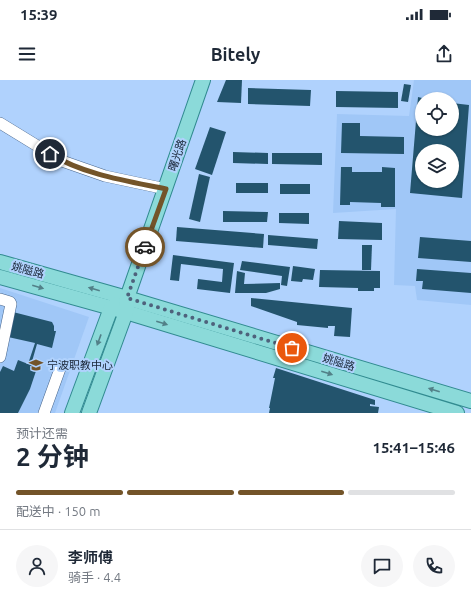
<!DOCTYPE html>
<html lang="zh">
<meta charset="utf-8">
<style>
body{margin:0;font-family:Ubuntu,"Noto Sans SC",sans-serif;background:#f6f6f7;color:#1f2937;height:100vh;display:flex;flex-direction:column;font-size:15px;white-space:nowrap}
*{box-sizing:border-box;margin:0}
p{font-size:13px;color:#747a83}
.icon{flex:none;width:22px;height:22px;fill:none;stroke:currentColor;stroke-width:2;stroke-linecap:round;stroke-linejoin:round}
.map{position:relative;height:333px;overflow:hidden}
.sheet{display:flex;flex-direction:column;background:#fff;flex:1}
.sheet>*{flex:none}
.fabs{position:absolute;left:415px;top:12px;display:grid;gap:8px}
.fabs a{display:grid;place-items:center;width:44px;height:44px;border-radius:50%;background:#fff;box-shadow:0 1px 3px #0004;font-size:20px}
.pin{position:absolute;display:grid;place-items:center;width:34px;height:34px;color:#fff;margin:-17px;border:2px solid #fff;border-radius:50%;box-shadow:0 1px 4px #0007}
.courier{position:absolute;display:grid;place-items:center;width:40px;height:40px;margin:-20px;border:3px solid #735429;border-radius:50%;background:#fff;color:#222;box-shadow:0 1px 5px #0007}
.head em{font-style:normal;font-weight:700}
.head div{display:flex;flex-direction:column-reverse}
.head{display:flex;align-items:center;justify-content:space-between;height:68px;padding:0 16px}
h1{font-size:26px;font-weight:700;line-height:30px}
.bar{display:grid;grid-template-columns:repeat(4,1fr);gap:6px 4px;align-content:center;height:48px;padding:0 16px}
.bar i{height:5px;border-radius:3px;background:#e0e1e3}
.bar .selected{background:#735429}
.bar p{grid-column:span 4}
.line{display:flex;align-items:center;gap:10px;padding:0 16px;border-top:1px solid #e0e1e3}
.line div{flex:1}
.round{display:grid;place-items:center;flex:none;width:42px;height:42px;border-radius:21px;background:#f6f6f7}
.status{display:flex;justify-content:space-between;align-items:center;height:28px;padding:0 20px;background:#fff;direction:ltr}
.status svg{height:11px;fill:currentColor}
header{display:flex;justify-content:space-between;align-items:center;height:52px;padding:0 16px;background:#fff;font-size:18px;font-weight:700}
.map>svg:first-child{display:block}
</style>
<div class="status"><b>15:39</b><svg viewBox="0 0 49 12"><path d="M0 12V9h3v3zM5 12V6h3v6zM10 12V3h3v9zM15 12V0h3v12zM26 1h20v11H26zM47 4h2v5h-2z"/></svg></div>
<header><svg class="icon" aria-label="menu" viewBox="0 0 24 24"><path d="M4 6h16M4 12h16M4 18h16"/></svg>Bitely<svg class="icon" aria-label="share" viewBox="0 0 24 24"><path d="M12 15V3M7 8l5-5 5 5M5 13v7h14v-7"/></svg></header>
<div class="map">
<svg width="471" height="333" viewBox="0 0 471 333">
<rect width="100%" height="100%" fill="#b0d2fd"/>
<g fill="#a0c7f7" fill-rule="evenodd">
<path d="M414,0H471V225L417,220L415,206L394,205L396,129L333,133L337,34L409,36ZM422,19H452V49H422ZM422,71H452V101H422Z"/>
<polygon points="0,208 89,237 55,333 0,333"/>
</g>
<g fill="#23546d" fill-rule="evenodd">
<polygon points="226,0 242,0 241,23 217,22"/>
<polygon points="404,4 411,5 408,22 401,21"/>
<polygon points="248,8 311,10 310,26 248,24"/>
<polygon points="336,11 398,12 398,28 336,27"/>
<path d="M418,17L422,18V49H452V23L469,25L462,118L410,113ZM422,71H452V101H422Z"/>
<polygon points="342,43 360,43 360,56 404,57 404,74 341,73"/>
<polygon points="210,47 226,52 212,95 195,89"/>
<polygon points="233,72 268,73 268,84 233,83"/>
<polygon points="272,73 322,73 322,85 272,84"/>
<polygon points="341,87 352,87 352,92 382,92 382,87 395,88 395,127 381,127 381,123 350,122 350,125 340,125"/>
<polygon points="199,94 210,97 200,142 189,139"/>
<rect x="236" y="103" width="32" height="10"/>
<rect x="280" y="104" width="30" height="10"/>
<polygon points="223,131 268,132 267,142 223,142"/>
<polygon points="279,133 309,133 309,144 279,143"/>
<polygon points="339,141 382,143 382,160 338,159"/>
<polygon points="177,147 264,154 263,168 176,161"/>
<polygon points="268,155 318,159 317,169 268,165"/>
<polygon points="420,157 471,161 471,182 418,178"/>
<polygon points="362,165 372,165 371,190 362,190"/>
<polygon points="173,175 234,183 230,213 197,209 198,199 222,202 223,189 181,184 179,201 170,200"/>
<polygon points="242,181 290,187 287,206 281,205 282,196 240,190"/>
<polygon points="293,186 315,189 313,200 303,199 302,202 291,201"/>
<polygon points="417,189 471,193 471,213 422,209 423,201 416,201"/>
<polygon points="320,190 380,191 380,208 374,208 374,211 358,211 358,208 319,207"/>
<polygon points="237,191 245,193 244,204 280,203 280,209 266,213 235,213"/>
<polygon points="251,218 352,228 350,257 334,256 335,246 328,246 328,248 297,245 297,242 251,226"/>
<polygon points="13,232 52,242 54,246 54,251 56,251 52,268 37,264 31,285 37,288 30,309 18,333 0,333 0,292 3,286 14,291 18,280 28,284 35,263 8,257"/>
<polygon points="276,288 375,320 375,325 370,324 370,326 379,327 378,333 269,333 270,328 269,328 275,298 273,298"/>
</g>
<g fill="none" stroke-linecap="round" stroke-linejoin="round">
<defs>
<g id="minor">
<polyline points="0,43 62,81 105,96 166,109"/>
<polyline points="0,219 10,222 11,224 0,277"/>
<polyline points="44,333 61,286"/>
</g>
<g id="major">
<polyline points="0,182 127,218 471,321"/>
<polyline points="0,197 126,232 457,333"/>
<polyline points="72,333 111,228 118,223"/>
<polyline points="89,333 126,232 127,218 203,0"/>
</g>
</defs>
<use href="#minor" stroke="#48668c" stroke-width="12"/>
<use href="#major" stroke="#318b90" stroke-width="16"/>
<use href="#minor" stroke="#fff" stroke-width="11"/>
<use href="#major" stroke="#8bdad9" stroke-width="14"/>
</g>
<defs><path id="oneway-solid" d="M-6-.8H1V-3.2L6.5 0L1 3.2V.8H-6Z"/></defs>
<g fill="#528088">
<use href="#oneway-solid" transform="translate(38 207) rotate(16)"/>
<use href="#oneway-solid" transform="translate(94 209) rotate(-164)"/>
<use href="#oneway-solid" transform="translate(162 243) rotate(17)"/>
<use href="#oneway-solid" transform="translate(99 260) rotate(110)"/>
<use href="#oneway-solid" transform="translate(327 293) rotate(17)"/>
<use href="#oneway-solid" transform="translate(434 310) rotate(-163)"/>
</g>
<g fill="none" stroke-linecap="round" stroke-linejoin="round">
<polyline stroke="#4e627c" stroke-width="4" stroke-dasharray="0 7.2" points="145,167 127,218 292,268"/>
<path stroke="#735429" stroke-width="5" d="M50,74C85,95 127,101 166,109L145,167"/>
</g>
<defs>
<symbol id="school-bare" viewBox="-9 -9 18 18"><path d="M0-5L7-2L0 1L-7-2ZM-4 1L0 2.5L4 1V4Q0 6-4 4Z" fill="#735429" stroke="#b0d2fd" stroke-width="2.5" paint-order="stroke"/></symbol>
</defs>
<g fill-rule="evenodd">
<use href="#school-bare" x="26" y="275" width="20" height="20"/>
</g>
<g text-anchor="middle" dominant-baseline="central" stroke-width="4" stroke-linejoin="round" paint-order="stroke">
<g font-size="11" fill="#192637" stroke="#b0d2fd">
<text transform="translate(177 75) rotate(-71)">曙光路</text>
<text transform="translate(28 190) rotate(16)">姚隘路</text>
<text transform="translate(339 282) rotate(17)">姚隘路</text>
</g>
<g font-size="11" fill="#192637" stroke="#b0d2fd" text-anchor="start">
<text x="47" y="285">宁波职教中心</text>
</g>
</g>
</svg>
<div class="fabs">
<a><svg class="icon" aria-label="locate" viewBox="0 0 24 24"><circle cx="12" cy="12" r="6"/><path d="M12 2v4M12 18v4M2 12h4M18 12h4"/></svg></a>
<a><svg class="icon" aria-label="layers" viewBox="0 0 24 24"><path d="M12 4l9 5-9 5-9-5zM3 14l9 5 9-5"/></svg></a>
</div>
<div class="pin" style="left:292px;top:268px;background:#ea580c"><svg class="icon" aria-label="bag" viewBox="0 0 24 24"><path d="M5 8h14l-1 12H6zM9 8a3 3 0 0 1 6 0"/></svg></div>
<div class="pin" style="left:50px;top:74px;background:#1f2937"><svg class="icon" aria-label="home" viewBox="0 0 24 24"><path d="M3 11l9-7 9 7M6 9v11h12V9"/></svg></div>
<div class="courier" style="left:145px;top:167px"><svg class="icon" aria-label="car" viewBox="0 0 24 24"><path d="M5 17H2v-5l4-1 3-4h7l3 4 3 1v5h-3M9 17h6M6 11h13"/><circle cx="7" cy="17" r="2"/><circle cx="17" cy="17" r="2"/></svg></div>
</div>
<section class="sheet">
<div class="head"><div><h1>2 分钟</h1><p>预计还需</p></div><em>15:41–15:46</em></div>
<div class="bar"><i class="selected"></i><i class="selected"></i><i class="selected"></i><i></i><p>配送中 · 150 m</p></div>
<div class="line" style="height:72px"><a class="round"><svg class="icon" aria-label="person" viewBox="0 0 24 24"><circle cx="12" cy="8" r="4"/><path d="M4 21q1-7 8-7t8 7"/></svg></a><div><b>李师傅</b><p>骑手 · 4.4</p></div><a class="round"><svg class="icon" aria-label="chat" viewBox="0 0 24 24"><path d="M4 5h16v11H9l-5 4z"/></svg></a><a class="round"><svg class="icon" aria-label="phone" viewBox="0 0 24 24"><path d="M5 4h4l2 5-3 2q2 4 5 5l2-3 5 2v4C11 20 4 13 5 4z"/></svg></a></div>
</section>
